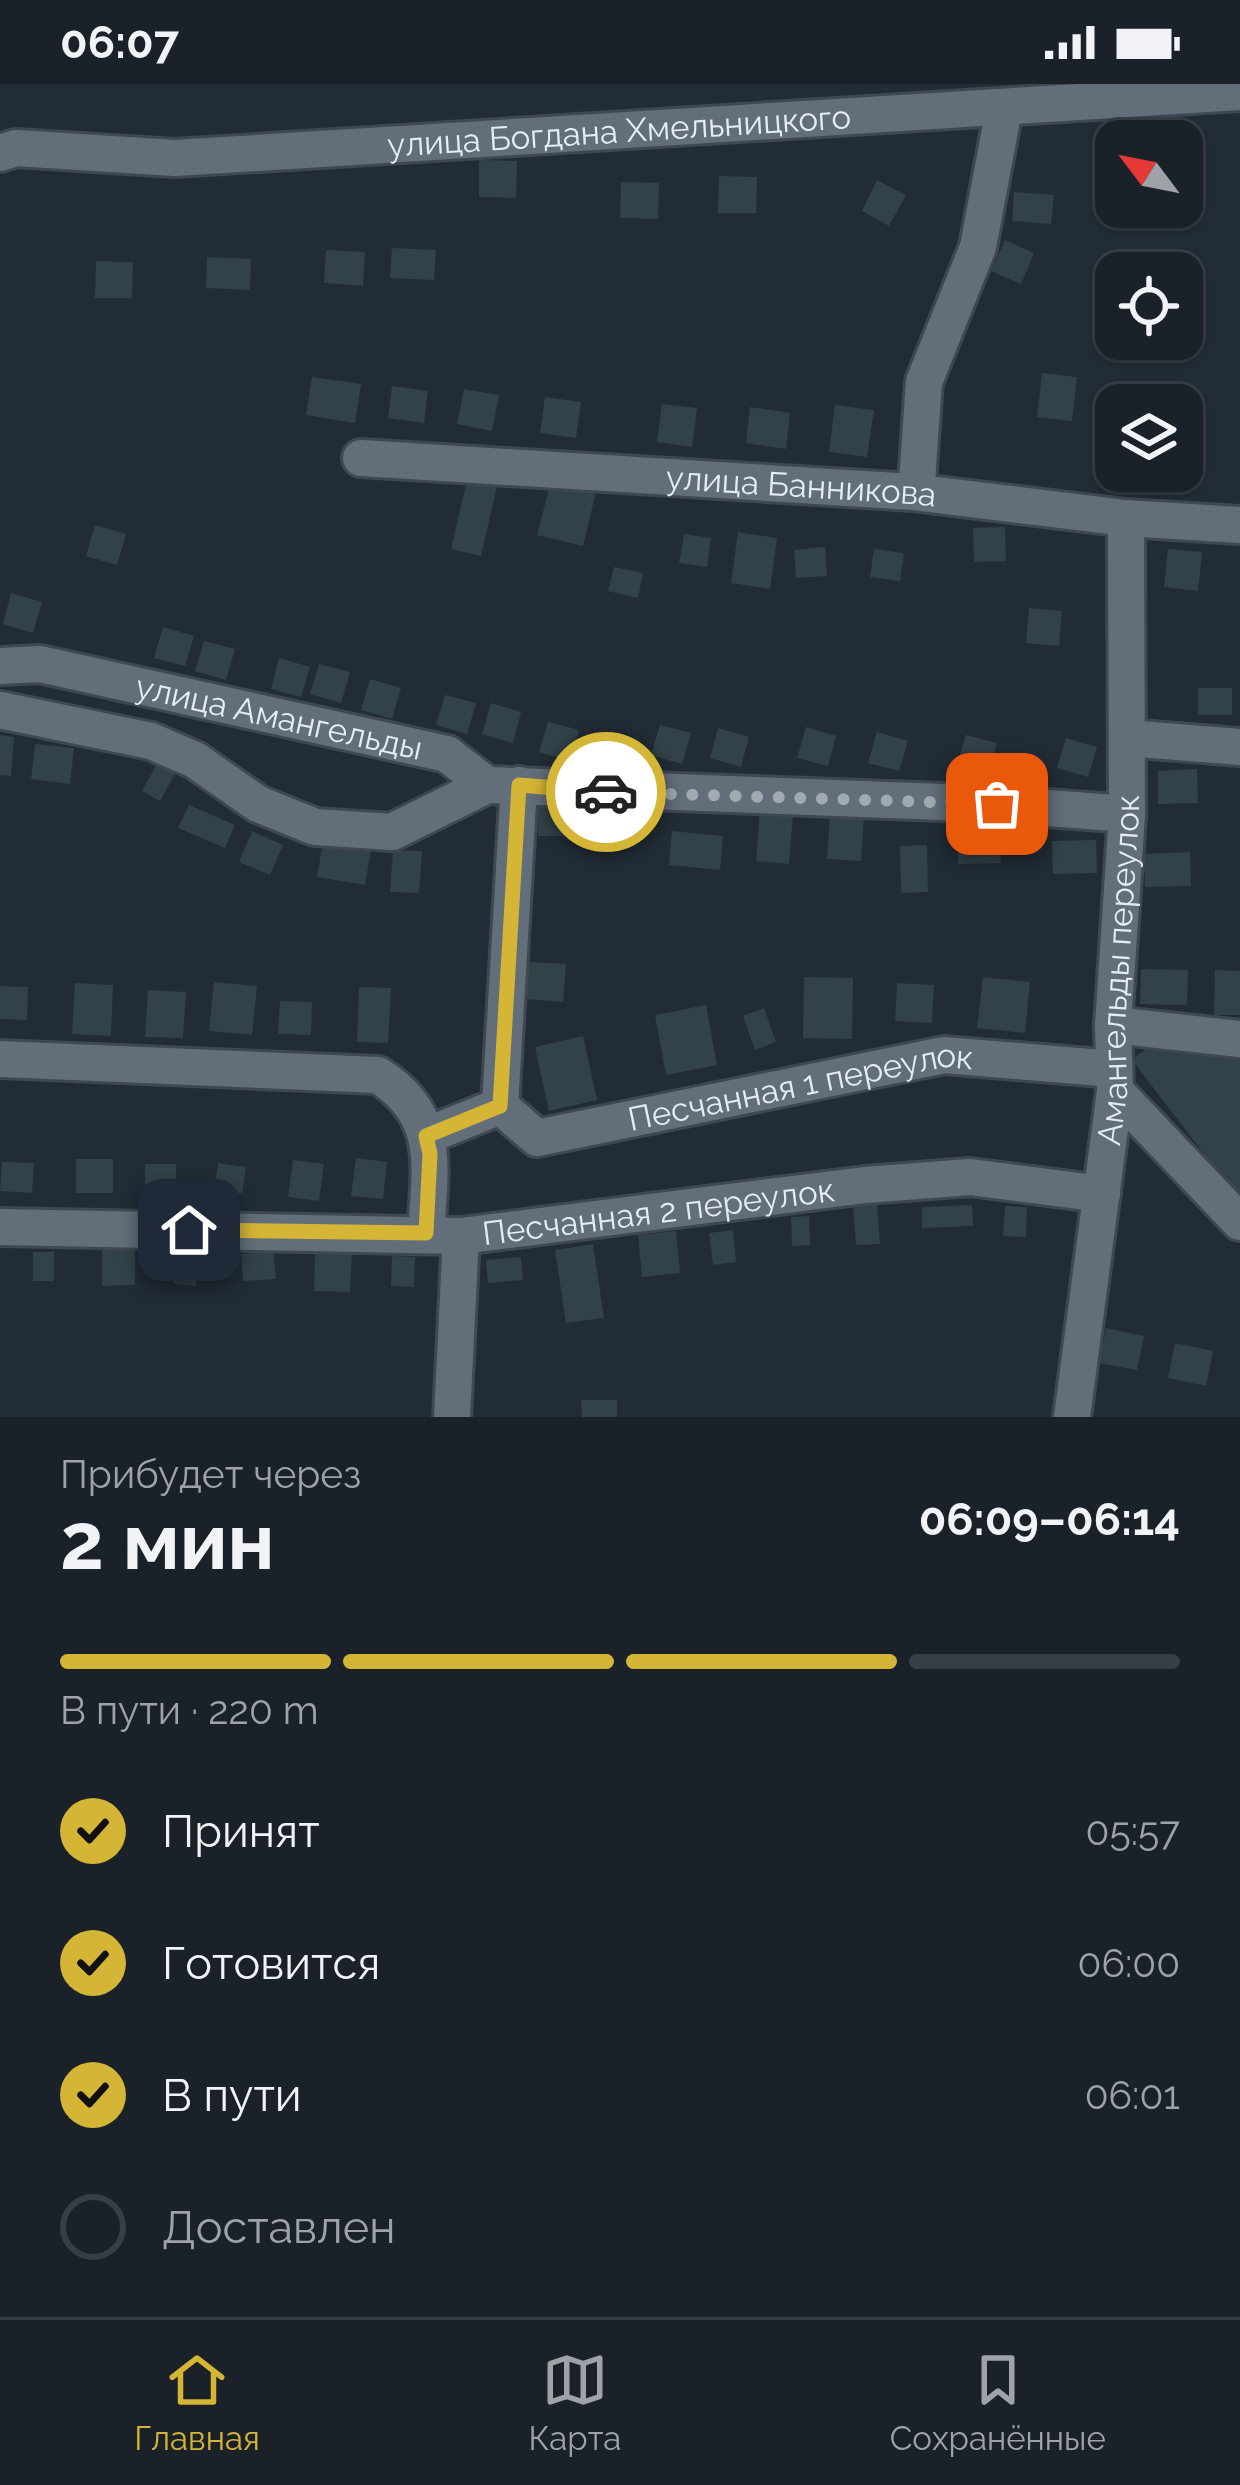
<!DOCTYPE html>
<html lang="ru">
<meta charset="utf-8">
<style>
body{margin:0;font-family:Raleway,sans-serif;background:#232930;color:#f1f3f6;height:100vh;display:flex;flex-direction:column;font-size:45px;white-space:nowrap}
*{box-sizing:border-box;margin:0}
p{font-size:39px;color:#9fa3a8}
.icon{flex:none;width:66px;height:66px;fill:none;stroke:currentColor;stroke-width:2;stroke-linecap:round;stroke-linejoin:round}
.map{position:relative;height:1333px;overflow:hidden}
.sheet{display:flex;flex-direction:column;background:#1a2128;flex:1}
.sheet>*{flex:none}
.needle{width:78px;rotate:302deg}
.controls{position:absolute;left:1095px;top:36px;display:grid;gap:24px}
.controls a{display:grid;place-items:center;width:108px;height:108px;border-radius:24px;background:#1a2128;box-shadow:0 3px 9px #0004,0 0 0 3px #383e45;font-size:60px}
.pin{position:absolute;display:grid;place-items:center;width:102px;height:102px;color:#fff;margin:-51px;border-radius:24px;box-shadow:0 6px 18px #0006}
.courier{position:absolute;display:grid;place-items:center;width:120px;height:120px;margin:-60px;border:9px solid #d4b535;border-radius:50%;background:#fff;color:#222;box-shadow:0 3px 15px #0007}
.headline em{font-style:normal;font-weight:700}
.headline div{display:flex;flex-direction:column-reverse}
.headline{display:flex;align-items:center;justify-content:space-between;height:204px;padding:0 60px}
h1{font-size:78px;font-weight:700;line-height:90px}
.bar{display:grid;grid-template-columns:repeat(4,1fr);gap:18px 12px;align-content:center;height:144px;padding:0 60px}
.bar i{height:15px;border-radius:9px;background:#383e45}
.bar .current{background:#d4b535}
.bar p{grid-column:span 4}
ol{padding:0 60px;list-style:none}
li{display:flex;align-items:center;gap:36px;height:132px}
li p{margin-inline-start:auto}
li .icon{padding:12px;border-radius:50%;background:#d4b535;color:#111;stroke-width:4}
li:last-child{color:#9fa3a8}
li i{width:66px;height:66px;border:6px solid #383e45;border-radius:50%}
.status{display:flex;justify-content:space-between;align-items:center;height:84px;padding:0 60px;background:#1a2128;direction:ltr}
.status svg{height:33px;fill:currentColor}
.dock{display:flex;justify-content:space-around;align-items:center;height:168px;border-top:3px solid #383e45;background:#1a2128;font-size:33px;color:#9fa3a8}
.dock a{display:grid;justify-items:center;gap:6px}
.dock .current{color:#d4b535}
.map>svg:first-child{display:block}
</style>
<div class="status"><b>06:07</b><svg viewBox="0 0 49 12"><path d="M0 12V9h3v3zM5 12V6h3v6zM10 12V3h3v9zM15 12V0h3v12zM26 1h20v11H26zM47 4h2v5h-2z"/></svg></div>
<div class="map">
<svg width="1240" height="1333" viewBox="0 0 1240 1333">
<rect width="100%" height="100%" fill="#222c36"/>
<g fill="#314248">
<polygon points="479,76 517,77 516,114 479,113"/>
<polygon points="719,92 757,93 756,129 718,129"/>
<polygon points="877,96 906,111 889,142 862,127"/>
<polygon points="621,98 659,99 658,135 620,134"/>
<polygon points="1014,108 1054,111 1051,140 1012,137"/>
<polygon points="1005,156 1034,169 1021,200 991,187"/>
<polygon points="392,164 436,166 434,196 390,194"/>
<polygon points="326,166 365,168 363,202 324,199"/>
<polygon points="207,173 251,175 250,206 206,204"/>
<polygon points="96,177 133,178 132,214 95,214"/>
<polygon points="1042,289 1077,293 1072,337 1037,333"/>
<polygon points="312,293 361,300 355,339 306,331"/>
<polygon points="392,302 428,307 424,339 388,334"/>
<polygon points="464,305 499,311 492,347 457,340"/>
<polygon points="545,313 581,318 576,354 540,349"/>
<polygon points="662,320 697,324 692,363 657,358"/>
<polygon points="835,321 874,326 867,373 829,368"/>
<polygon points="750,323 790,329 786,365 746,359"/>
<polygon points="467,396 497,403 481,472 451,465"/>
<polygon points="551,397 596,408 583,462 537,451"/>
<polygon points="95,441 126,450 117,481 86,472"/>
<polygon points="1005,443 1006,477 974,478 973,444"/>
<polygon points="738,448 777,454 770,505 731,499"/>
<polygon points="684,450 711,454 707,483 679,479"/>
<polygon points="825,463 827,492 796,494 794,466"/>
<polygon points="874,465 904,469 900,497 870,493"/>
<polygon points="1168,465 1202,468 1198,507 1164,503"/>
<polygon points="614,483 643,489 638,514 608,507"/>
<polygon points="11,509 42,518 33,549 3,540"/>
<polygon points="1029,524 1062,527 1059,562 1026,559"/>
<polygon points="163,543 194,552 185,582 154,574"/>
<polygon points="204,557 235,565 226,596 195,587"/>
<polygon points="279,574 310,583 301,613 271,605"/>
<polygon points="319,580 350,588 341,619 310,610"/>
<polygon points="370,595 401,604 392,635 361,626"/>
<rect x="1198" y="604" width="34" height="27"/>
<polygon points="445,611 476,619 467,650 436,641"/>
<polygon points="491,619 521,628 513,659 482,650"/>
<polygon points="548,638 579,646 570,677 539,668"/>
<polygon points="660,641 691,649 682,680 651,671"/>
<polygon points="806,643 836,652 828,682 797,674"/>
<polygon points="718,644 749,653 741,683 710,674"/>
<polygon points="877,648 908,657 899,687 868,679"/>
<polygon points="0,651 14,653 11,692 0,691"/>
<polygon points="966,651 997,659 988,690 957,681"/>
<polygon points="1066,654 1097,663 1088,693 1057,684"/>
<polygon points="35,660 74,664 70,700 31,695"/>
<polygon points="158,678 176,688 160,717 142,707"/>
<polygon points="1197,685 1198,719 1158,720 1158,687"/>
<polygon points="189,721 235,741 225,764 178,744"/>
<rect x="538" y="722" width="39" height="30"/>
<rect x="596" y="726" width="33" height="38"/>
<polygon points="760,727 793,730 789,780 756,777"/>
<polygon points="830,731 864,733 861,777 827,775"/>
<polygon points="1000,743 1001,779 958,780 957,744"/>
<polygon points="252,747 283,761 270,791 239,778"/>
<polygon points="672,747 723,752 720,786 669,781"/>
<polygon points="1096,756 1097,789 1053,790 1052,757"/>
<polygon points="323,758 371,766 365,801 317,793"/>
<polygon points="927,761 928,808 901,809 900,762"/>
<polygon points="393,766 422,767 419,809 390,808"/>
<polygon points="1190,768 1191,802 1145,803 1144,770"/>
<polygon points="529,878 566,880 563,918 526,915"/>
<polygon points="1141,885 1188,886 1187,921 1140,920"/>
<polygon points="1215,886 1240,887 1240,931 1214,931"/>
<polygon points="804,893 853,894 852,955 803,954"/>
<polygon points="983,893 1030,898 1025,949 977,944"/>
<polygon points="214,898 257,902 252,951 209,947"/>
<polygon points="75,899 113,901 111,952 72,950"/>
<polygon points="897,899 934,901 932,939 895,937"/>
<polygon points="0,902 28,903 27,936 0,935"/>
<polygon points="359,903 391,904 388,959 357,958"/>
<polygon points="148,906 186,908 183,954 145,953"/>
<polygon points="280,917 312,918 311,951 278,950"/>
<polygon points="706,921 717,981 666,991 655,931"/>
<polygon points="764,924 776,958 755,966 743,932"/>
<polygon points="583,952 597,1016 549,1027 535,963"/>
<polygon points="1156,957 1240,967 1240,1117 1132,976"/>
<polygon points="356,1074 387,1078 383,1115 351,1112"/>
<rect x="76" y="1075" width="37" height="34"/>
<polygon points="293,1076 324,1080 319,1117 288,1113"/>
<polygon points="2,1078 34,1079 32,1109 0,1107"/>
<polygon points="218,1079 246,1083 242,1110 214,1107"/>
<polygon points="145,1080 176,1080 176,1112 145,1113"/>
<polygon points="877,1119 880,1160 856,1161 853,1121"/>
<polygon points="972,1121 973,1142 922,1144 922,1123"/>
<polygon points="1005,1122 1027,1123 1026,1153 1003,1152"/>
<polygon points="809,1132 810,1161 792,1162 791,1133"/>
<polygon points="733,1146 736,1178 713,1181 709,1149"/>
<polygon points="676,1147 680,1189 642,1193 638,1151"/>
<polygon points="593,1160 604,1234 566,1239 555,1166"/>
<polygon points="102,1164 135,1164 135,1201 102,1202"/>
<polygon points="273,1167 276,1195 243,1197 241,1170"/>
<rect x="33" y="1168" width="21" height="29"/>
<polygon points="177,1168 199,1170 196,1202 174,1200"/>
<polygon points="315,1168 352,1170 350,1208 314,1207"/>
<polygon points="392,1172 415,1173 414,1203 391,1202"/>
<polygon points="521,1173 523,1196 488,1199 486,1176"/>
<polygon points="1106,1244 1144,1252 1137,1286 1099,1279"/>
<polygon points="1175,1259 1213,1267 1206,1302 1168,1294"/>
<polygon points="581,1316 617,1316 617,1333 582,1333"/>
</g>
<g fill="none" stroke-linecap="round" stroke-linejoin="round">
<defs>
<g id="minor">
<path id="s1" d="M0,69L16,64L175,74L1240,8"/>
<path id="s2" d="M361,374L913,408L1126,434L1240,441"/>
<polyline points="917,397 924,298 978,163 1004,25"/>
<path id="s3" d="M0,582L40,580L447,670L487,701L997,720L1127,730"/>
<polyline points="0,626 151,657 195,676 258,720 315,743 392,748 487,701"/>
<polyline points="1127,654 1240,663"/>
<polyline points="1113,941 1240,955"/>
<path d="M0,975L378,991C442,1031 430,1083 426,1149"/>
<polyline points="1115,1007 1240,1138"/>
<path id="s4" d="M500,1022L537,1054L944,971L1114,985"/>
<polyline points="500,1022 519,701"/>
<polyline points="426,1052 500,1022"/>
<path id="s5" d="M0,1143L461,1152L865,1101L970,1093L1102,1110"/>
<polyline points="452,1333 461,1152"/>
<path id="s6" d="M1072,1333L1115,1007L1113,941L1127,730L1126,434"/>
</g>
</defs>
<use href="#minor" stroke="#3f4851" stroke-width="42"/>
<use href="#minor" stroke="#636e7b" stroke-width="36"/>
</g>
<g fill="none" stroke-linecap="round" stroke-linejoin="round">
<polyline stroke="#a1a9b1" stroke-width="12" stroke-dasharray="0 21.6" points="606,708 997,720"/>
<polyline stroke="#d4b535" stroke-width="15" points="189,1146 426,1149 430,1070 426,1052 500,1022 519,701 606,708"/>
</g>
<g text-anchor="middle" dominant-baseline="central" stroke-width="10" stroke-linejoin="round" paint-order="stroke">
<g font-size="33" fill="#e5ecf3" stroke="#0f1418">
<text stroke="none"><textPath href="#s1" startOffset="621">улица Богдана Хмельницкого</textPath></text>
<text stroke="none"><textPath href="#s2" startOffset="441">улица Банникова</textPath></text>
<text stroke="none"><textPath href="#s3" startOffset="285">улица Амангельды</textPath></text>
<text stroke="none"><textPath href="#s6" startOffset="450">Амангельды переулок</textPath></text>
<text stroke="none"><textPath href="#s4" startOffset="318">Песчанная 1 переулок</textPath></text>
<text stroke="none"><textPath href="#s5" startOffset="660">Песчанная 2 переулок</textPath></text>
</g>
</g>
</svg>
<div class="controls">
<a><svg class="needle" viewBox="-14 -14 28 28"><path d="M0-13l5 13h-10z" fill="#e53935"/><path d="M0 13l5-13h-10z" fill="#9fa3a8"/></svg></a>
<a><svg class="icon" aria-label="locate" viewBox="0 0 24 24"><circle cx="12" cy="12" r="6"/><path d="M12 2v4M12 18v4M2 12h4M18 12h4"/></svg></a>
<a><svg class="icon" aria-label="layers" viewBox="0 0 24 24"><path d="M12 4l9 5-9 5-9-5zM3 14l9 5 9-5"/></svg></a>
</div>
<div class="pin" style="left:997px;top:720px;background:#ea580c"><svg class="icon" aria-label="bag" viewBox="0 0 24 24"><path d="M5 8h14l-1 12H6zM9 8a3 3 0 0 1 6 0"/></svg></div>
<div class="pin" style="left:189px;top:1146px;background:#1f2937"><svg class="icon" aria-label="home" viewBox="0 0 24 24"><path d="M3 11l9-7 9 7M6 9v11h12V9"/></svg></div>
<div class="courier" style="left:606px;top:708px"><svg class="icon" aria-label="car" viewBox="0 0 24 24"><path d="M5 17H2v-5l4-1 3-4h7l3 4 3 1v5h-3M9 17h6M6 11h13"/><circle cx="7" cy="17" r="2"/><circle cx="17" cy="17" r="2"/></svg></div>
</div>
<section class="sheet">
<div class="headline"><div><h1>2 мин</h1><p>Прибудет через</p></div><em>06:09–06:14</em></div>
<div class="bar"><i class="current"></i><i class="current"></i><i class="current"></i><i></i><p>В пути · 220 m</p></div>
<ol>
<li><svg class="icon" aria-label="check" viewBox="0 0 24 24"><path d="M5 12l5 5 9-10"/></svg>Принят<p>05:57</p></li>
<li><svg class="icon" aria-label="check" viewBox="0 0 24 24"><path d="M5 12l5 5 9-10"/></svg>Готовится<p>06:00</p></li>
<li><svg class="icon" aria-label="check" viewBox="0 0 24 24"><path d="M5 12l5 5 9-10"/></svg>В пути<p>06:01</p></li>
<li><i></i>Доставлен</li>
</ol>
</section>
<nav class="dock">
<a class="current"><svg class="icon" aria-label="home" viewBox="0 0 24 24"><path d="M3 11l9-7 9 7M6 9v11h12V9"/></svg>Главная</a>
<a><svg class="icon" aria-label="map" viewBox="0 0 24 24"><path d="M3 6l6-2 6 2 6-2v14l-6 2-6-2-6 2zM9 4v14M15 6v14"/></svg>Карта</a>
<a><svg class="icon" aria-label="saved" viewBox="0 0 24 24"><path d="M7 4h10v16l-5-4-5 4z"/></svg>Сохранённые</a>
</nav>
